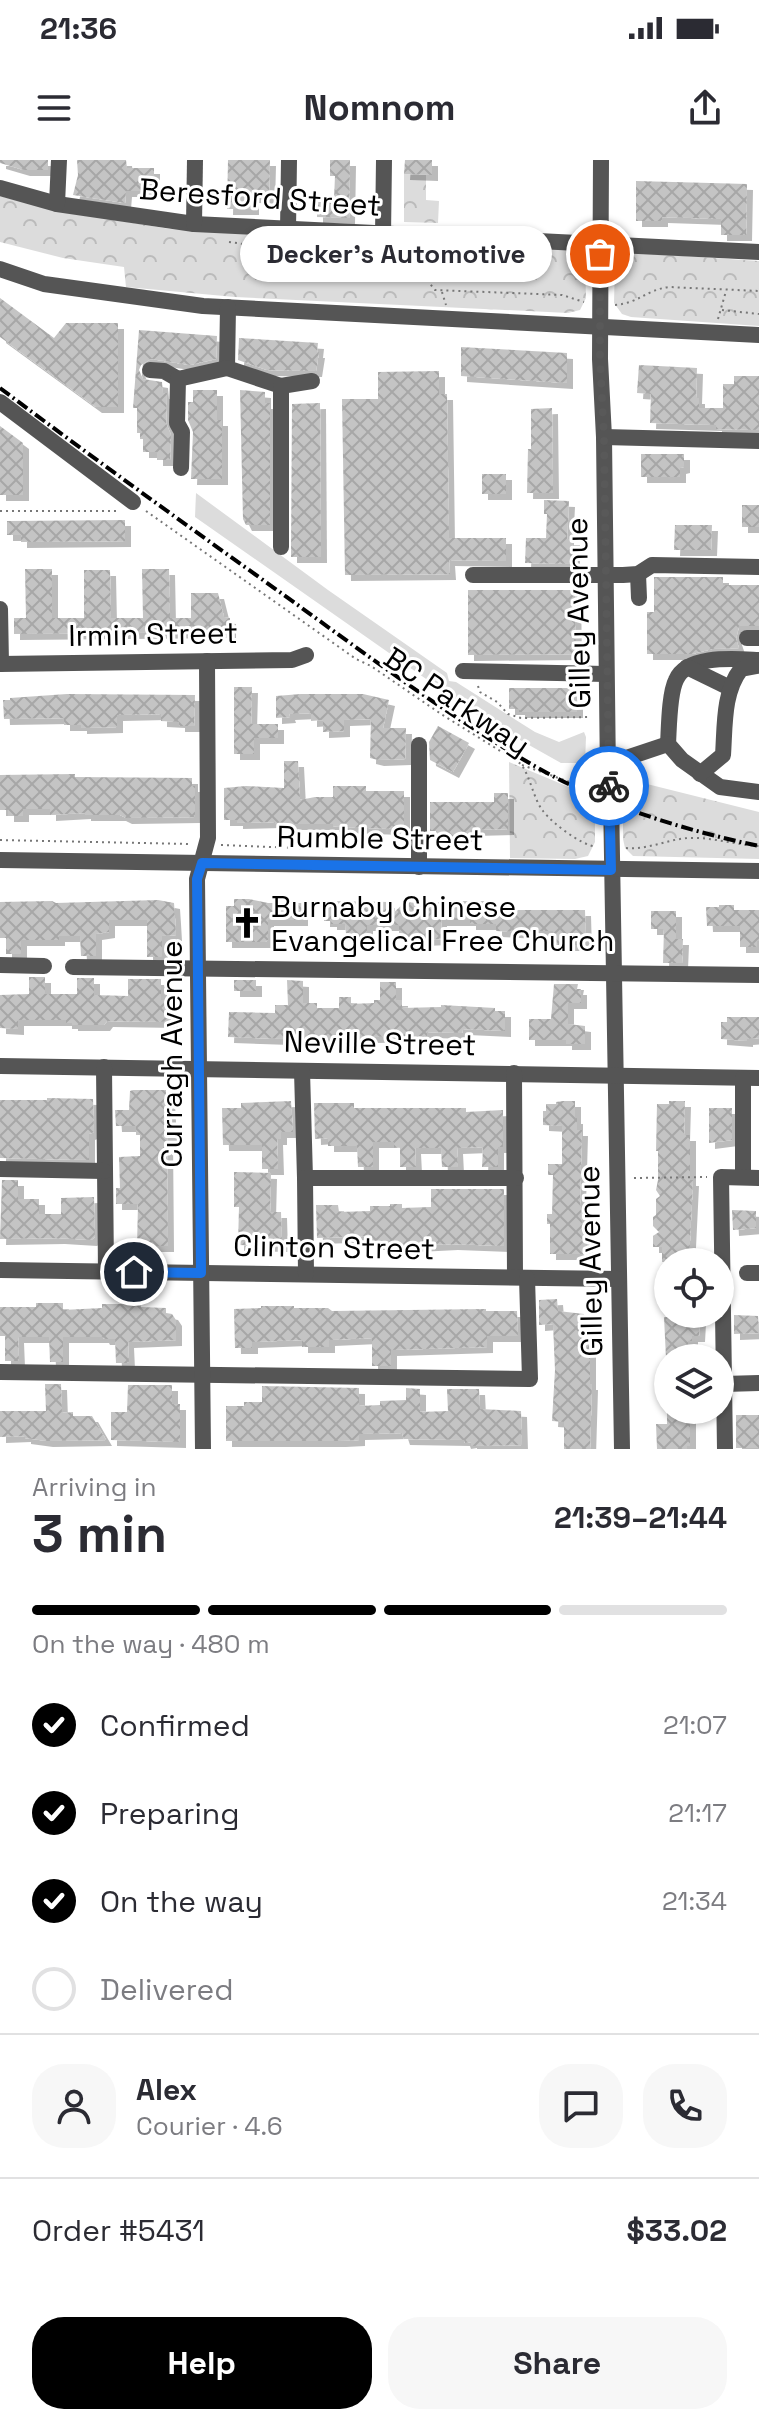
<!DOCTYPE html>
<meta charset="utf-8">
<style>
body{margin:0;font-family:"Space Grotesk",sans-serif;background:#f7f7f7;color:#2b2b33;height:100vh;display:flex;flex-direction:column;font-size:30px;white-space:nowrap}
*{box-sizing:border-box;margin:0}
p{font-size:26px;color:#7c7c81}
.icon{flex:none;width:44px;height:44px;fill:none;stroke:currentColor;stroke-width:2;stroke-linecap:round;stroke-linejoin:round}
.map{position:relative;height:1289px;overflow:hidden}
.side{display:flex;flex-direction:column;background:#fff;flex:1}
.side>*{flex:none}
.fabs{position:absolute;left:654px;top:1088px;display:grid;gap:16px}
.fabs a{display:grid;place-items:center;width:80px;height:80px;border-radius:50%;background:#fff;box-shadow:0 2px 6px #0004;font-size:40px}
.pin{position:absolute;display:grid;place-items:center;width:68px;height:68px;color:#fff;margin:-34px;border:4px solid #fff;border-radius:50%;box-shadow:0 2px 8px #0007}
.courier{position:absolute;display:grid;place-items:center;width:80px;height:80px;margin:-40px;border:6px solid #1a73e8;border-radius:50%;background:#fff;color:#222;box-shadow:0 2px 10px #0007}
.bubble{position:absolute;height:56px;border-radius:28px;background:#fff;box-shadow:0 2px 6px #0004;font-size:26px;font-weight:800;line-height:56px;text-align:center}
.head em{font-style:normal;font-weight:800}
.head div{display:flex;flex-direction:column-reverse}
.head{display:flex;align-items:center;justify-content:space-between;height:136px;padding:0 32px}
h1{font-size:52px;font-weight:800;line-height:60px}
.bar{display:grid;grid-template-columns:repeat(4,1fr);gap:12px 8px;align-content:center;height:96px;padding:0 32px}
.bar i{height:10px;border-radius:6px;background:#e1e1e2}
.bar .active{background:#000}
.bar p{grid-column:span 4}
.line{display:flex;align-items:center;gap:20px;padding:0 32px;border-top:2px solid #e1e1e2}
.line div{flex:1}
.round{display:grid;place-items:center;flex:none;width:84px;height:84px;border-radius:32px;background:#f7f7f7}
ol{padding:0 32px;list-style:none}
li{display:flex;align-items:center;gap:24px;height:88px}
li p{margin-inline-start:auto}
li .icon{padding:8px;border-radius:50%;background:#000;color:#fff;stroke-width:4}
li:last-child{color:#7c7c81}
li i{width:44px;height:44px;border:4px solid #e1e1e2;border-radius:50%}
.action{display:flex;gap:16px;margin-top:auto;padding:16px 32px}
.action a{flex:1;height:92px;border-radius:32px;background:#000;color:#fff;font-size:32px;font-weight:800;line-height:92px;text-align:center}
.action a+a{background:#f7f7f7;color:#2b2b33}
.status{display:flex;justify-content:space-between;align-items:center;height:56px;padding:0 40px;background:#fff;direction:ltr}
.status svg{height:22px;fill:currentColor}
header{display:flex;justify-content:space-between;align-items:center;height:104px;padding:0 32px;background:#fff;font-size:36px;font-weight:800}
.map>svg:first-child{display:block}
</style>
<div class="status"><b>21:36</b><svg viewBox="0 0 49 12"><path d="M0 12V9h3v3zM5 12V6h3v6zM10 12V3h3v9zM15 12V0h3v12zM26 1h20v11H26zM47 4h2v5h-2z"/></svg></div>
<header><svg class="icon" aria-label="menu" viewBox="0 0 24 24"><path d="M4 6h16M4 12h16M4 18h16"/></svg>Nomnom<svg class="icon" aria-label="share" viewBox="0 0 24 24"><path d="M12 15V3M7 8l5-5 5 5M5 13v7h14v-7"/></svg></header>
<div class="map">
<svg width="759" height="1289" viewBox="0 0 759 1289">
<defs>
<pattern id="park-crowns" width="20" height="18" patternUnits="userSpaceOnUse" patternTransform="scale(2)"><rect width="20" height="18" fill="#dcdcdc"/><path d="M2 6a3 3 0 1 1 6 0M12 15a3 3 0 1 1 6 0" fill="none" stroke="#bbb"/></pattern>
<pattern id="building-cross-hatch" width="8" height="8" patternUnits="userSpaceOnUse" patternTransform="scale(2)"><rect width="8" height="8" fill="#c4c4c4"/><path d="M0 0l8 8M0 8l8-8" fill="none" stroke="#a7a7a7"/></pattern>
<filter id="shadow"><feDropShadow dx="6" dy="6" stdDeviation="0" flood-color="#0004"/></filter>
</defs>
<rect width="100%" height="100%" fill="#fff"/>
<polygon fill="#dcdcdc" points="196,333 328,430 447,513 449,521 456,522 535,572 559,582 584,572 586,577 585,603 561,603 486,561 195,357"/>
<g fill="url(#park-crowns)">
<polygon points="404,14 426,15 426,40 439,41 438,63 404,62"/>
<polygon points="0,36 54,50 170,69 574,89 581,92 585,99 586,138 580,150 568,153 235,137 126,127 124,107 63,98 0,82"/>
<polygon points="623,92 759,101 759,166 631,157 622,154 614,143 615,102"/>
<polygon points="509,602 595,638 595,682 588,696 575,699 510,698"/>
<polygon points="623,618 759,652 759,699 633,696 625,688 623,679"/>
</g>
<g fill="url(#building-cross-hatch)" filter="url(#shadow)">
<polygon points="48,0 48,10 24,10 0,3 0,0"/>
<polygon points="77,0 126,0 127,8 154,8 154,31 126,31 125,43 73,35 78,15"/>
<polygon points="228,0 270,0 269,38 253,37 253,49 227,49"/>
<polygon points="330,0 350,0 349,58 317,57 317,38 334,39 335,16 330,16"/>
<polygon points="405,0 432,0 432,15 404,14"/>
<polygon points="636,21 747,24 746,75 721,75 721,59 662,57 662,61 636,61"/>
<polygon points="0,138 54,178 66,163 118,163 118,247 96,247 0,177"/>
<polygon points="139,170 217,176 216,199 190,205 151,199 141,205 139,210 143,219 162,222 163,233 167,233 166,263 171,275 170,300 157,300 157,292 143,292 143,279 140,279 140,273 137,273 137,248 133,248"/>
<polygon points="239,178 318,183 317,192 319,192 316,211 267,210 238,200"/>
<polygon points="461,187 567,193 567,223 461,216"/>
<polygon points="639,205 697,208 696,238 699,238 699,248 723,248 723,224 734,224 734,216 759,216 759,270 716,269 716,265 650,263 651,234 637,233"/>
<polygon points="439,211 439,234 447,234 449,378 506,378 506,401 449,400 450,414 345,415 342,239 378,239 378,212"/>
<polygon points="193,230 217,230 217,260 222,260 222,319 191,319 193,272 188,260 188,242 193,242"/>
<polygon points="240,230 265,232 265,243 270,243 270,365 246,365 243,359"/>
<polygon points="320,243 321,397 291,397 292,244"/>
<polygon points="552,248 553,333 527,333 528,289 531,289 531,249"/>
<polygon points="0,266 23,283 23,335 0,335"/>
<polygon points="641,294 684,294 684,307 680,308 680,317 641,317"/>
<rect x="482" y="314" width="24" height="20"/>
<polygon points="544,340 569,341 567,379 574,379 574,404 525,403 526,378 546,378 547,354 544,354"/>
<rect x="742" y="345" width="17" height="22"/>
<polygon points="125,360 125,381 21,382 21,375 7,375 7,361"/>
<polygon points="675,365 712,365 711,390 674,390"/>
<polygon points="25,409 52,409 52,458 84,458 84,410 110,410 111,458 143,458 142,409 169,409 170,458 191,458 191,433 218,433 224,457 230,458 230,472 14,474 14,458 26,458"/>
<polygon points="654,417 723,417 723,425 759,425 759,466 739,466 736,479 739,488 712,489 692,494 647,494 647,452 654,452"/>
<polygon points="468,430 575,430 576,494 468,495"/>
<polygon points="234,527 252,527 251,564 278,564 278,578 254,578 254,594 234,594"/>
<polygon points="509,528 577,528 577,552 519,552 519,549 509,549"/>
<polygon points="67,534 195,535 194,566 179,566 179,562 161,561 161,554 117,555 117,567 81,568 81,565 64,565 64,558 4,559 3,540 10,540 10,538"/>
<polygon points="301,534 363,534 389,540 383,568 406,568 405,599 378,600 370,598 371,559 344,560 344,571 323,572 323,560 311,561 311,553 289,554 290,557 276,558 276,536"/>
<polygon points="438,566 469,583 453,612 430,600 429,582"/>
<polygon points="284,601 298,601 300,640 315,637 333,637 333,626 366,626 366,631 404,631 404,667 395,667 395,669 341,667 333,666 333,664 275,664 275,662 237,663 237,660 224,660 224,628 246,626 284,628"/>
<polygon points="75,614 75,617 192,618 192,626 195,626 195,657 126,658 120,655 85,655 85,653 50,655 50,649 23,649 23,656 8,656 8,650 0,650 0,615"/>
<polygon points="494,633 508,633 508,669 470,670 470,676 437,676 437,671 430,671 430,642 494,642"/>
<polygon points="234,739 249,739 268,743 302,743 302,760 268,760 268,780 265,782 226,782 226,746 234,746"/>
<polygon points="158,740 174,743 175,758 176,775 162,776 162,797 147,797 147,760 109,760 109,772 96,774 96,796 81,796 80,776 59,776 59,780 21,780 21,794 6,794 6,778 0,778 0,742 52,741 56,743"/>
<polygon points="328,741 389,742 389,757 405,742 430,744 445,741 488,741 488,744 513,744 513,750 585,750 586,785 553,785 553,771 532,771 532,773 496,771 496,764 470,764 470,760 441,760 442,779 399,781 399,765 367,765 367,777 357,778 357,774 346,774 345,764 331,764 331,761 324,761 324,742"/>
<polygon points="719,745 734,745 734,750 759,750 759,781 757,781 757,787 740,787 740,766 707,766 706,747 719,747"/>
<polygon points="651,751 676,751 676,779 683,779 682,803 663,803 664,769 651,769"/>
<polygon points="29,817 45,817 45,834 77,834 77,818 94,818 94,835 128,836 128,819 161,819 161,840 172,840 172,862 107,861 104,865 72,865 72,863 66,863 66,860 18,860 18,869 0,868 0,835 29,834"/>
<rect x="234" y="820" width="22" height="11"/>
<polygon points="287,820 303,821 303,843 317,843 317,848 339,848 339,837 351,837 351,844 374,843 374,840 380,840 380,822 396,822 396,840 402,840 402,848 441,847 441,845 495,848 495,851 505,851 505,871 463,869 462,873 427,872 427,876 368,877 366,880 342,880 335,875 331,879 324,879 320,876 315,880 228,877 229,852 275,853 275,845 288,845"/>
<polygon points="554,824 578,824 577,829 581,829 581,843 568,843 568,864 585,866 585,884 566,884 566,880 529,880 529,859 551,859"/>
<polygon points="727,857 759,857 759,878 747,879 747,881 721,879 721,862 727,862"/>
<polygon points="133,930 166,930 166,938 169,938 171,975 167,975 168,1086 137,1086 138,1044 116,1044 116,1028 120,1028 119,997 140,996 140,975 136,975 136,966 116,966 115,950 129,950 130,931"/>
<polygon points="47,938 93,939 94,972 89,974 89,1000 0,998 0,940 47,940"/>
<polygon points="291,941 293,972 281,972 281,979 277,979 278,1009 262,1009 262,985 223,985 222,948 241,948 241,943"/>
<polygon points="563,941 575,941 575,958 577,958 577,970 582,970 580,1039 582,1063 588,1070 587,1094 550,1094 550,1064 547,1064 547,1054 552,1054 553,1015 548,1015 548,1004 562,1004 562,966 543,965 543,951 546,951 546,944 556,944 556,942"/>
<polygon points="669,941 685,941 684,975 690,975 690,1020 693,1020 689,1102 662,1102 662,1087 653,1087 653,1076 659,1072 653,1066 653,1057 656,1055 656,1039 660,1036 656,1030 658,1020 658,991 656,991 657,944 669,944"/>
<polygon points="314,943 354,943 354,948 466,948 466,952 503,950 503,987 498,987 498,1007 482,1007 483,987 457,988 458,1007 442,1007 441,988 415,988 416,1007 400,1007 400,987 394,988 394,982 373,982 373,1007 358,1007 357,986 328,986 328,978 315,979"/>
<polygon points="709,948 732,948 732,980 709,983"/>
<polygon points="234,1012 271,1013 270,1052 281,1052 282,1086 238,1085 239,1047 234,1047"/>
<polygon points="2,1020 18,1020 18,1039 39,1039 39,1054 61,1054 61,1038 94,1037 95,1077 91,1080 59,1078 0,1079"/>
<polygon points="431,1029 504,1029 504,1086 452,1084 412,1086 412,1084 371,1084 371,1076 317,1078 316,1045 338,1045 339,1052 370,1051 370,1046 390,1046 390,1044 402,1044 402,1048 431,1047"/>
<polygon points="732,1050 756,1051 756,1068 733,1070"/>
<polygon points="557,1139 558,1151 584,1154 585,1182 590,1182 590,1224 592,1224 590,1289 564,1289 564,1262 552,1261 555,1210 553,1164 539,1165 539,1140"/>
<polygon points="36,1143 63,1143 63,1150 102,1148 102,1144 141,1144 141,1147 166,1148 166,1153 172,1154 176,1160 176,1180 128,1182 129,1203 116,1203 115,1179 104,1179 103,1177 63,1177 63,1202 50,1202 49,1177 18,1177 19,1201 5,1201 5,1176 0,1176 0,1147 36,1147"/>
<polygon points="261,1146 294,1146 294,1148 328,1148 332,1151 486,1149 486,1151 517,1151 518,1176 487,1176 487,1187 391,1190 391,1206 372,1206 372,1178 329,1180 329,1187 302,1187 302,1180 252,1182 252,1188 235,1188 234,1149 261,1148"/>
<polygon points="734,1155 758,1156 759,1173 734,1174"/>
<polygon points="664,1157 700,1158 699,1176 692,1176 692,1181 688,1181 688,1198 666,1198"/>
<polygon points="45,1224 61,1224 62,1253 73,1252 73,1256 92,1256 106,1280 47,1281 25,1278 25,1276 0,1277 0,1251 46,1251"/>
<polygon points="128,1225 172,1225 172,1244 180,1244 180,1282 111,1280 111,1252 127,1252"/>
<polygon points="262,1226 359,1228 359,1246 380,1245 380,1241 406,1240 406,1228 420,1229 420,1252 448,1251 447,1229 479,1229 480,1249 521,1251 522,1285 471,1286 471,1282 465,1283 464,1280 404,1279 402,1273 359,1274 359,1280 340,1281 226,1281 226,1246 244,1246 244,1242 262,1242"/>
<polygon points="667,1250 690,1250 690,1286 687,1286 687,1289 657,1289 656,1264 667,1264"/>
<rect x="736" y="1255" width="23" height="33"/>
</g>
<g fill="none" stroke-linecap="round" stroke-linejoin="round">
<g stroke="#777" stroke-width="2" stroke-dasharray="2 4" stroke-linecap="butt">
<polyline points="229,82 258,86 299,85"/>
<path d="M409,91C429,98 422,117 435,130L562,135L584,142"/>
<polyline points="442,132 446,145"/>
<path d="M615,145C639,143 646,130 669,127L759,131"/>
<polyline points="722,150 759,154"/>
<polyline points="718,159 726,131"/>
<polyline points="0,351 120,351"/>
<path d="M146,351L356,499L371,506L441,554L521,604C531,618 533,638 543,651C553,664 580,684 596,687"/>
<polyline points="478,526 480,532 497,542 508,554 521,558 590,557"/>
<polyline points="522,605 595,631"/>
<polyline points="0,680 191,684"/>
<polyline points="221,685 323,689"/>
<path d="M626,688C648,690 668,679 689,678C713,677 735,685 759,686"/>
<polyline points="634,1018 707,1017"/>
</g>
<g stroke="#555" stroke-width="16">
<polyline points="601,0 600,199 604,277 608,616 611,637 622,1289"/>
<polyline points="0,28 57,44 194,64 759,92"/>
<polyline points="57,44 59,0"/>
<polyline points="194,64 195,0"/>
<polyline points="288,70 289,0"/>
<polyline points="383,75 384,0"/>
<polyline points="0,109 44,124 203,146 759,175"/>
<polyline points="228,147 227,208 281,226 281,387"/>
<polyline points="150,210 164,211 178,219"/>
<polyline points="281,226 312,221"/>
<polyline points="0,242 133,342"/>
<polyline points="604,277 759,281"/>
<polyline points="181,308 182,272 177,263 178,219 227,208"/>
<polyline points="638,414 639,438"/>
<polyline points="473,415 623,415 638,414 652,405 759,407"/>
<polyline points="0,449 1,504"/>
<polyline points="747,478 759,478"/>
<path d="M759,500C736,499 687,494 676,520C669,534 669,569 668,584L682,600L720,627L759,632"/>
<polyline points="0,504 292,500 306,495"/>
<polyline points="687,507 730,528"/>
<polyline points="463,511 606,514"/>
<polyline points="419,585 419,707"/>
<polyline points="607,598 626,598 668,584"/>
<path d="M700,614L723,595C725,566 723,532 741,509L757,506"/>
<polyline points="0,700 759,711"/>
<polyline points="0,805 44,806"/>
<polyline points="73,807 759,815"/>
<polyline points="0,906 759,918"/>
<polyline points="104,907 106,1111"/>
<polyline points="302,911 305,1018"/>
<polyline points="514,913 515,1117"/>
<polyline points="0,1009 104,1011"/>
<polyline points="743,1017 743,918"/>
<polyline points="0,1110 618,1119"/>
<polyline points="747,1113 759,1113"/>
<polyline points="306,1114 305,1018 516,1018"/>
<polyline points="0,1212 530,1219 527,1118"/>
<polyline points="724,1224 759,1223"/>
<polyline points="203,1289 197,719 208,678 207,501"/>
<polyline points="725,1289 721,1017 759,1018"/>
</g>
<path stroke="#000" stroke-width="4" stroke-dasharray="12 4 2 4" stroke-linecap="butt" d="M0,228C97,301 196,372 295,443C372,499 449,556 531,604C599,644 683,670 759,686"/>
</g>
<g fill="none" stroke-linecap="round" stroke-linejoin="round">
<polyline stroke="#595959" stroke-width="8" stroke-dasharray="0 14.4" points="600,94 600,199 604,277 609,626"/>
<polyline stroke="#1a73e8" stroke-width="10" points="134,1112 201,1113 197,719 202,703 611,710 609,626"/>
</g>
<defs>
<symbol id="church-bare" viewBox="-9 -9 18 18"><path d="M-1.2-6h2.4v3.5h3.3v2.4h-3.3V6h-2.4V-.1h-3.3v-2.4h3.3Z" fill="#000" stroke="#fff" stroke-width="2.5" paint-order="stroke"/></symbol>
</defs>
<g fill-rule="evenodd">
<use href="#church-bare" x="225" y="741" width="44" height="44"/>
</g>
<g text-anchor="middle" dominant-baseline="central" stroke-width="6" stroke-linejoin="round" paint-order="stroke">
<g font-size="30" fill="#000" stroke="#fff">
<text transform="translate(260 37) rotate(4)">Beresford Street</text>
<text transform="translate(578 453) rotate(-91)">Gilley Avenue</text>
<text transform="translate(153 474) rotate(-1)">Irmin Street</text>
<text transform="translate(457 541) rotate(34)">BC Parkway</text>
<text transform="translate(380 678) rotate(1)">Rumble Street</text>
<text transform="translate(380 883) rotate(1)">Neville Street</text>
<text transform="translate(171 894) rotate(-90)">Curragh Avenue</text>
<text transform="translate(334 1087) rotate(1)">Clinton Street</text>
<text transform="translate(590 1101) rotate(-91)">Gilley Avenue</text>
</g>
<g font-size="30" fill="#000" stroke="#fff" text-anchor="start">
<text x="271" y="746">Burnaby Chinese<tspan x="271" dy="34">Evangelical Free Church</tspan></text>
</g>
</g>
</svg>
<div class="fabs">
<a><svg class="icon" aria-label="locate" viewBox="0 0 24 24"><circle cx="12" cy="12" r="6"/><path d="M12 2v4M12 18v4M2 12h4M18 12h4"/></svg></a>
<a><svg class="icon" aria-label="layers" viewBox="0 0 24 24"><path d="M12 4l9 5-9 5-9-5zM3 14l9 5 9-5"/></svg></a>
</div>
<div class="pin" style="left:600px;top:94px;background:#ea580c"><svg class="icon" aria-label="bag" viewBox="0 0 24 24"><path d="M5 8h14l-1 12H6zM9 8a3 3 0 0 1 6 0"/></svg></div>
<div class="pin" style="left:134px;top:1112px;background:#1f2937"><svg class="icon" aria-label="home" viewBox="0 0 24 24"><path d="M3 11l9-7 9 7M6 9v11h12V9"/></svg></div>
<div class="courier" style="left:609px;top:626px"><svg class="icon" aria-label="bike" viewBox="0 0 24 24"><circle cx="6" cy="16" r="4"/><circle cx="18" cy="16" r="4"/><path d="M6 16l4-8h5l3 8M10 8l3 8H6M13 5h3"/></svg></div>
<div class="bubble" style="left:240px;top:66px;width:312px">Decker's Automotive</div>
</div>
<section class="side">
<div class="head"><div><h1>3 min</h1><p>Arriving in</p></div><em>21:39–21:44</em></div>
<div class="bar"><i class="active"></i><i class="active"></i><i class="active"></i><i></i><p>On the way · 480 m</p></div>
<ol>
<li><svg class="icon" aria-label="check" viewBox="0 0 24 24"><path d="M5 12l5 5 9-10"/></svg>Confirmed<p>21:07</p></li>
<li><svg class="icon" aria-label="check" viewBox="0 0 24 24"><path d="M5 12l5 5 9-10"/></svg>Preparing<p>21:17</p></li>
<li><svg class="icon" aria-label="check" viewBox="0 0 24 24"><path d="M5 12l5 5 9-10"/></svg>On the way<p>21:34</p></li>
<li><i></i>Delivered</li>
</ol>
<div class="line" style="height:144px"><a class="round"><svg class="icon" aria-label="person" viewBox="0 0 24 24"><circle cx="12" cy="8" r="4"/><path d="M4 21q1-7 8-7t8 7"/></svg></a><div><b>Alex</b><p>Courier · 4.6</p></div><a class="round"><svg class="icon" aria-label="chat" viewBox="0 0 24 24"><path d="M4 5h16v11H9l-5 4z"/></svg></a><a class="round"><svg class="icon" aria-label="phone" viewBox="0 0 24 24"><path d="M5 4h4l2 5-3 2q2 4 5 5l2-3 5 2v4C11 20 4 13 5 4z"/></svg></a></div>
<div class="line" style="height:104px"><div>Order #5431</div><b>$33.02</b></div>
<div class="action"><a>Help</a><a>Share</a></div>
</section>
